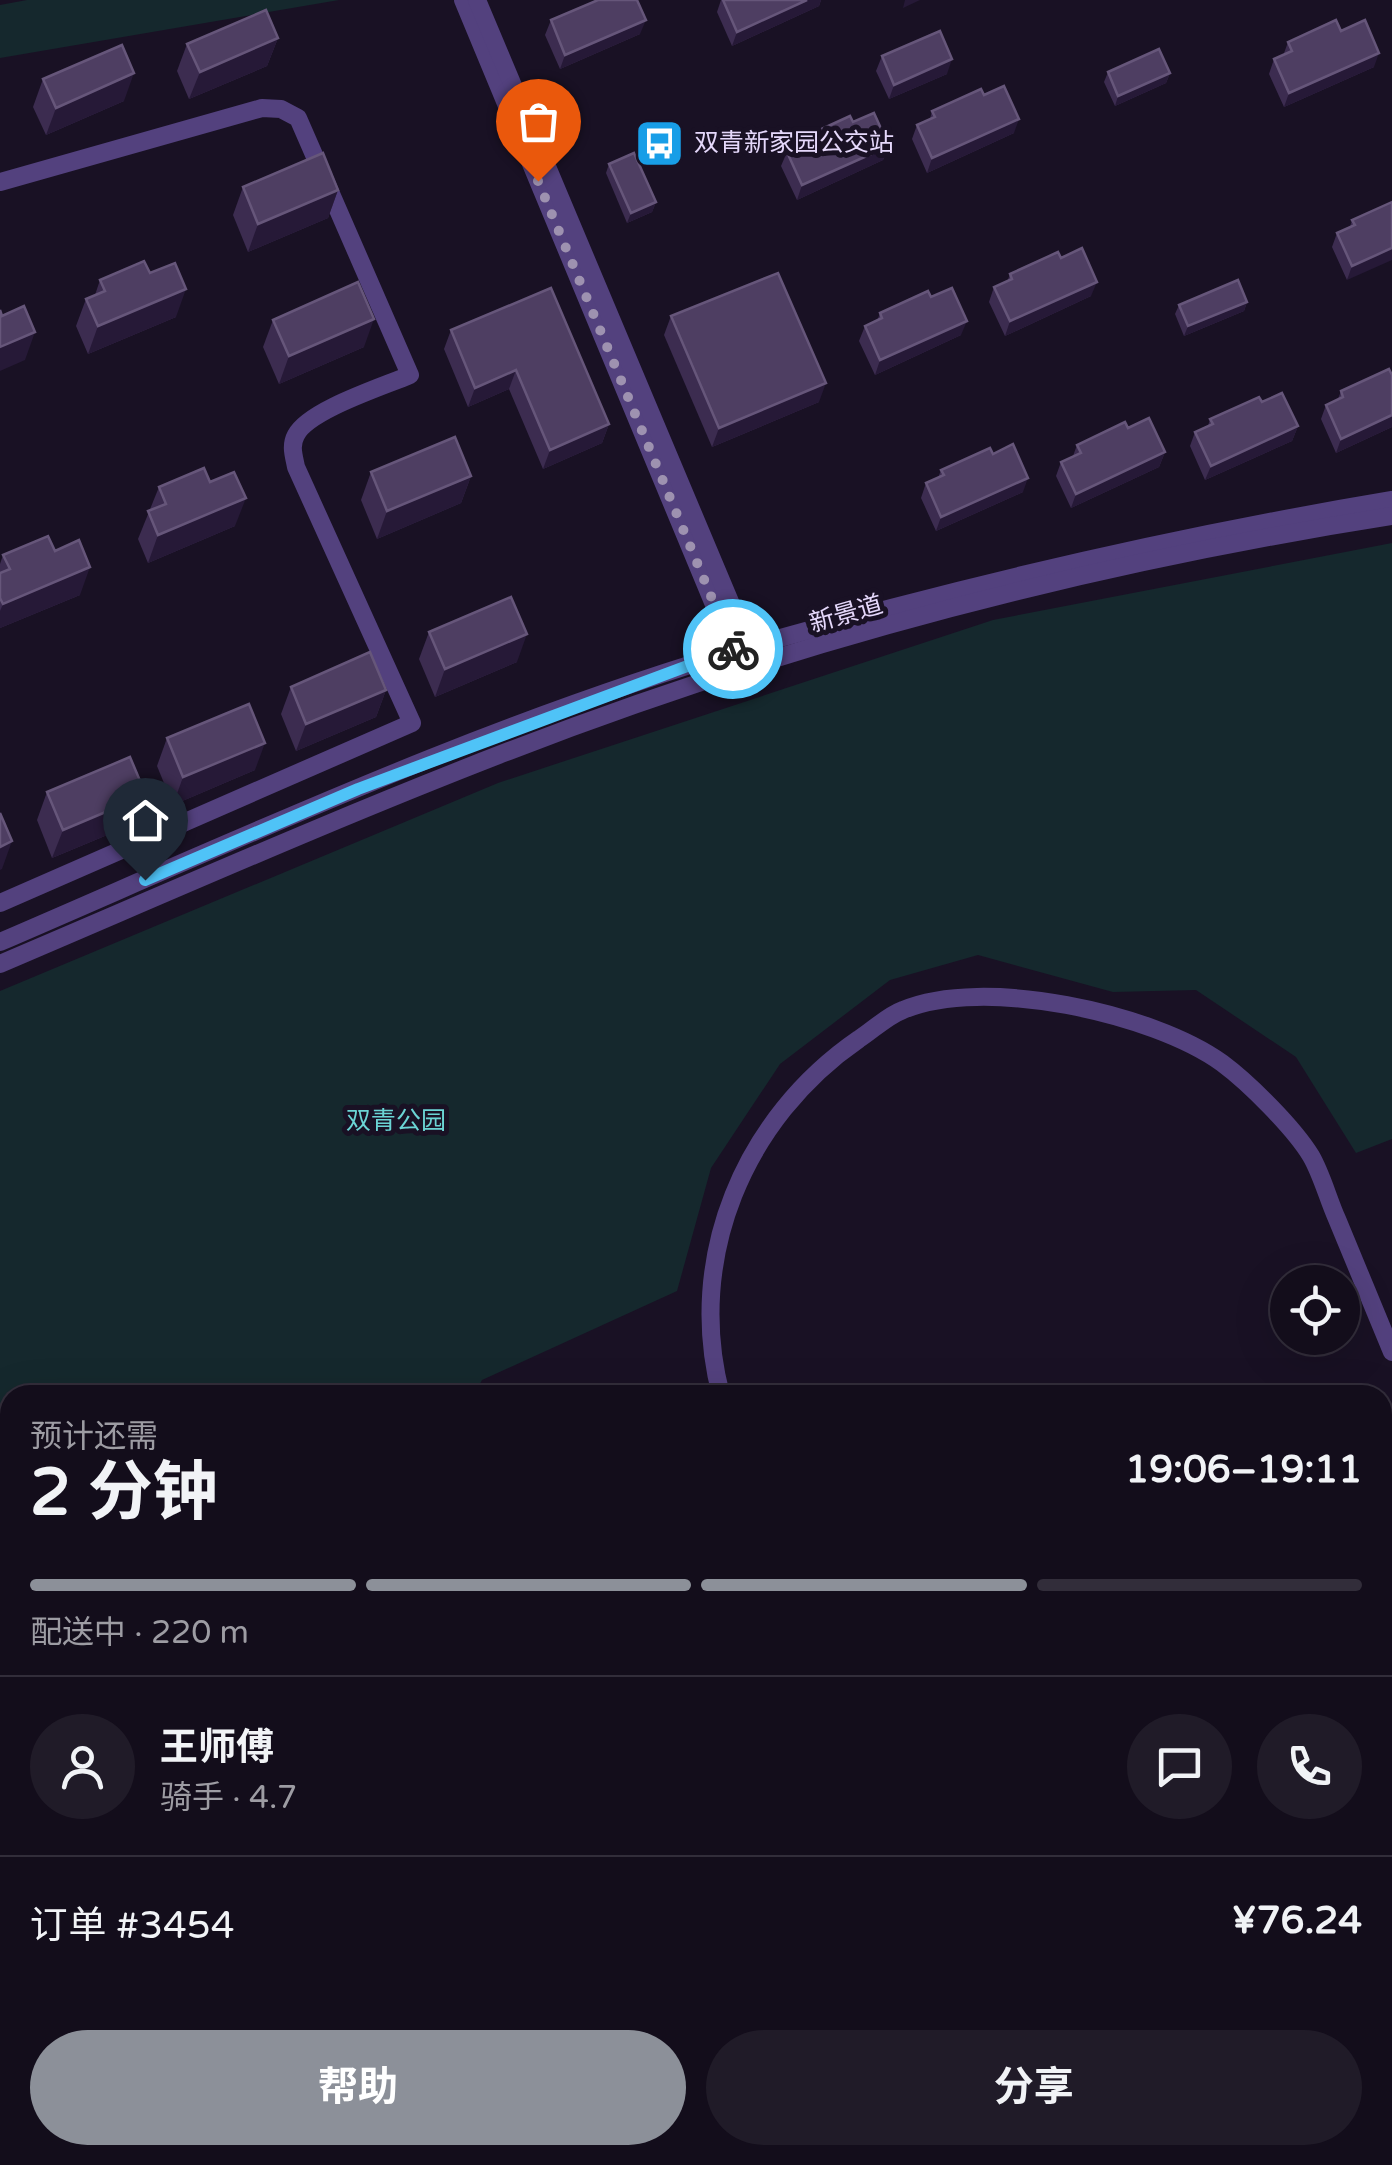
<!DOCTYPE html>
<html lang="zh">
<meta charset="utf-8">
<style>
body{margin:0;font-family:"Varela Round","Noto Sans SC",sans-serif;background:#201b28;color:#f1f3f6;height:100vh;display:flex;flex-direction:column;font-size:38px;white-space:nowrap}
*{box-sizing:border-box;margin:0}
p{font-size:32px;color:#9d9ca3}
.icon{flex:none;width:55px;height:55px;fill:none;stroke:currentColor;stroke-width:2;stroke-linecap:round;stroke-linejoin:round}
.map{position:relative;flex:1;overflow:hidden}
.drawer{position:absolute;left:0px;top:1385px;width:1392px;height:780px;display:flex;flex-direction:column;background:#130d1b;border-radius:30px 30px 0 0;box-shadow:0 10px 40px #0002,0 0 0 2px #322d3a}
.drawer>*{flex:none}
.controls{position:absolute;left:1270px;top:1265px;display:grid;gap:20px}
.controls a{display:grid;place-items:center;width:90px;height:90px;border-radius:50%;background:#130d1b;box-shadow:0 10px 40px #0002,0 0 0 2px #322d3a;font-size:50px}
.pin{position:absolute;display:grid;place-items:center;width:85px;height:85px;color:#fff;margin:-102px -42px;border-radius:50% 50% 50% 0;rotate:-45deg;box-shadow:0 0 10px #0007}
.pin .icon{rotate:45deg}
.courier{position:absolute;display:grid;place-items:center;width:100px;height:100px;margin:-50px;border:8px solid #4fc3f7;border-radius:50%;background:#fff;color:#222;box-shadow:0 2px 12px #0007}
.headline em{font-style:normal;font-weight:700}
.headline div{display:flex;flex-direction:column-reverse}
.headline{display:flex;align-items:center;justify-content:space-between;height:170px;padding:0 30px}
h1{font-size:65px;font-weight:700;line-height:75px}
.bar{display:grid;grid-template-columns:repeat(4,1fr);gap:15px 10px;align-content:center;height:120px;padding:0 30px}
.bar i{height:12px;border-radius:8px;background:#322d3a}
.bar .on{background:#8c9099}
.bar p{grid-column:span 4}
.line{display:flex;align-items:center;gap:25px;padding:0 30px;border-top:2px solid #322d3a}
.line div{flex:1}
.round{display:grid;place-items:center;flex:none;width:105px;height:105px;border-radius:52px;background:#201b28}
.action{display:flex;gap:20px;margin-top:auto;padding:20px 30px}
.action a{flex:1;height:115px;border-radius:60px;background:#8c9099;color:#fff;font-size:40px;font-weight:700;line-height:115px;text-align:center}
.action a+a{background:#201b28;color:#f1f3f6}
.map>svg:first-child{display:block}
</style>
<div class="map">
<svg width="1392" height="2165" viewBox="0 0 1392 2165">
<rect width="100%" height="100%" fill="#191124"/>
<g fill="#15282d">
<polygon points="27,0 339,0 0,58 0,5"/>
<polygon points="1392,543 1392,1139 1356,1153 1296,1057 1196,990 1113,992 978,955 890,980 780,1064 711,1168 677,1291 482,1380 474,1395 10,1395 10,1631 0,1607 0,991 498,783 993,620"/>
</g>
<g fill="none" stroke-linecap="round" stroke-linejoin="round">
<g stroke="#53417e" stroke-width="18">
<polyline points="463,0 737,660"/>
<polyline points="477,0 752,654"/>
<path d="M0,182L262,108L281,109L298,118L410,375C382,387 309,410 296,435C290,446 294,456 296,467L412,723L0,903"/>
<path d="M0,942C246,836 493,721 752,646C962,586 1176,536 1392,500"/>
<path d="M0,964C169,892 338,817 509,751C793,641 1092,563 1392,516"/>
<path d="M721,1395C685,1258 744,1118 859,1039C873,1030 887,1016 903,1010C983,976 1153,1013 1222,1063C1249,1083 1294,1128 1311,1156C1322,1175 1328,1199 1337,1219C1355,1263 1374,1308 1392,1352"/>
<polyline points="1382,1471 1392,1467"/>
<polyline points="1382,1491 1392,1487"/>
<polyline points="0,1696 10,1719"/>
<polyline points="0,1769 10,1793"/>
<polyline points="0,2064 10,2060"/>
<polyline points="0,2079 10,2075"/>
<polyline points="164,2155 169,2165"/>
<polyline points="197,2155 201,2165"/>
<polyline points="499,2155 503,2165"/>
<polyline points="855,2155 859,2165"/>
<polyline points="1041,2155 1046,2165"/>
</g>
</g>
<g fill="#3c2c50">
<polygon points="721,0 821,0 819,6 732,46 717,12"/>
<polygon points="551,20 640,34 560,69 545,35"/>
<polygon points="278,38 267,66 189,99 177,71 187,44"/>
<polygon points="1288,42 1374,67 1284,107 1269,74 1274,59 1283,56"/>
<polygon points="882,56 947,74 889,99 876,71"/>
<polygon points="1108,72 1170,73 1166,83 1115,106 1104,82"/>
<polygon points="43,79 124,101 46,135 33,107"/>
<polygon points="932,111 1014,133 927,173 912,139 917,125 930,119"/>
<polygon points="853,122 889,146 883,160 797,200 781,166 787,152 799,146 802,138"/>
<polygon points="609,164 656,202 652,212 627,223 606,173"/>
<polygon points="243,187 338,190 328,218 248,252 233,215"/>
<polygon points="1392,202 1347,280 1332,247 1337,233 1350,227 1352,220"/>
<polygon points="150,273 176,317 88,354 76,326 86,299 95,295 100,280"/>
<polygon points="1010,274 1091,296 1005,336 989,302 994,287 1007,282"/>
<polygon points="1247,302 1244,311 1184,336 1175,314 1179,305"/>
<polygon points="880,313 961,335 875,375 859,341 865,326 877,321"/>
<polygon points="671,316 819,402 712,447 664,335"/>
<polygon points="273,320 364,347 279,384 263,347"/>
<polygon points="451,330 609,424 602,443 543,469 509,389 468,407 444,349"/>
<polygon points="1392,375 1392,427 1336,453 1321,419 1326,405 1338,399 1341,391"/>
<polygon points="1210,419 1298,426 1292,441 1205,480 1190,446 1195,432 1208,426"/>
<polygon points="1077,445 1165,452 1159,467 1071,508 1056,476 1061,462 1073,456"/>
<polygon points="993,454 1023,492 936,531 921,498 926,483 938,478 941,470"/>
<polygon points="371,472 471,476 461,503 377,539 361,500"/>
<polygon points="210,482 235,526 148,563 138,539 159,487"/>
<polygon points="55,551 80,595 0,628 0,564 3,555"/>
<polygon points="429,632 517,662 435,697 419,659"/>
<polygon points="291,687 386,690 376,717 296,751 281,714"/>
<polygon points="167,738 255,770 173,805 157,766"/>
<polygon points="47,792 146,795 136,823 52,858 37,820"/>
<polygon points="350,2155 407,2155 384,2165 354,2165"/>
<polygon points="689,2155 725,2155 702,2165 693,2165"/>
<polygon points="878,2155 915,2155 891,2165 883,2165"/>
</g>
<g fill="#261937">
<polygon points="807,0 821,0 819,6 732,46 737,32"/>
<polygon points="905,0 920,0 903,8"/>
<polygon points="646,20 640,34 560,69 565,55"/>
<polygon points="278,38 267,66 189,99 200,72"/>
<polygon points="1379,53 1374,67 1284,107 1289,93"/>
<polygon points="952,59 947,74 889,99 894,85"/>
<polygon points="134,73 124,101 46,135 56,108"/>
<polygon points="1170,73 1166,83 1115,106 1118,96"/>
<polygon points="1019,119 1014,133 927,173 932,158"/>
<polygon points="889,146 883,160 797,200 802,185"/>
<polygon points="338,190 328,218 248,252 258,224"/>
<polygon points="656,202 652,212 627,223 631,213"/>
<polygon points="1392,248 1392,260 1347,280 1352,266"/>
<polygon points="1097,282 1091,296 1005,336 1010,321"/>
<polygon points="186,289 176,317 88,354 98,326"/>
<polygon points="1247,302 1244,311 1184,336 1188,326"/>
<polygon points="374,319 364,347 279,384 289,356"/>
<polygon points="967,321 961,335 875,375 880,360"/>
<polygon points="35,332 25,360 0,371 0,347"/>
<polygon points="516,370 509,389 468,407 475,388"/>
<polygon points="826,383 819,402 712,447 719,428"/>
<polygon points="1392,415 1392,427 1336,453 1341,439"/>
<polygon points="609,424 602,443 543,469 550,450"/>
<polygon points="1298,426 1292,441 1205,480 1211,466"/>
<polygon points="1165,452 1159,467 1071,508 1076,494"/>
<polygon points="471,476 461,503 377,539 387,511"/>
<polygon points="1028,478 1023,492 936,531 941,517"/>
<polygon points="246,498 235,526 148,563 158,535"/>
<polygon points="90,567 80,595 0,628 0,611 3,604"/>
<polygon points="527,634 517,662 435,697 445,669"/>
<polygon points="386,690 376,717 296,751 306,724"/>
<polygon points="265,743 255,770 173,805 183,777"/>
<polygon points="146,795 136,823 52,858 63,830"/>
<polygon points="12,841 2,869 0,870 0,847"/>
<polygon points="10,2152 10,2155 46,2155 44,2160 33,2165 0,2165 0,2156"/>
<polygon points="366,2155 407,2155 384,2165 362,2165"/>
<polygon points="699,2155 725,2155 702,2165 696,2165"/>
<polygon points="889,2155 915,2155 891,2165 885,2165"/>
</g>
<g fill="#4e3e62" stroke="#66567a" stroke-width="2.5">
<polygon points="598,0 637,0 646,20 565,55 551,20"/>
<polygon points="723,0 807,0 737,32"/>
<polygon points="266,10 278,38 200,72 187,44"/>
<polygon points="1336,20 1341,31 1365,20 1379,53 1289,93 1274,59 1292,51 1288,42"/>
<polygon points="940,31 952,59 894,85 882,56"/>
<polygon points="122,45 134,73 56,108 43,79"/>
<polygon points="1159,49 1170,73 1118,96 1108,72"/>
<polygon points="1004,86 1019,119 932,158 917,125 935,117 932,111 981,89 984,95"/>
<polygon points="874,113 889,146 802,185 787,152 804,143 802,138 850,116 853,122"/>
<polygon points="323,153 338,190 258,224 243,187"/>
<polygon points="634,153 656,202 631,213 609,164"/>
<polygon points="1392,202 1392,248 1352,266 1337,233 1355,225 1352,220"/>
<polygon points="1082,248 1097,282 1010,321 994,287 1012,279 1010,274 1058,252 1061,258"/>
<polygon points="144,261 150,273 175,263 186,289 98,326 86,299 105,291 100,280"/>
<polygon points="778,273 826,383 719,428 671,316"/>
<polygon points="1238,280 1247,302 1188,326 1179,305"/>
<polygon points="358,282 374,319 289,356 273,320"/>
<polygon points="551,288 609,424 550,450 516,370 475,388 451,330"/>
<polygon points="952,288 967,321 880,360 865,326 882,318 880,313 928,291 931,297"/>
<polygon points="24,306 35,332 0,347 0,310 2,316"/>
<polygon points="1389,369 1392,375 1392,415 1341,439 1326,405 1343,397 1341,391"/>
<polygon points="1282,393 1298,426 1211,466 1195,432 1213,424 1210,419 1259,397 1262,402"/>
<polygon points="1149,418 1165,452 1076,494 1061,462 1081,453 1077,445 1125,422 1128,428"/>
<polygon points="455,437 471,476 387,511 371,472"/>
<polygon points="1013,444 1028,478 941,517 926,483 944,475 941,470 990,448 993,454"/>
<polygon points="204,468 210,482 234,472 246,498 158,535 148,511 166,504 159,487"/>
<polygon points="48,536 55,551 79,540 90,567 3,604 0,598 0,573 10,569 3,555"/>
<polygon points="511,597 527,634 445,669 429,632"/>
<polygon points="370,652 386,690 306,724 291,687"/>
<polygon points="249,704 265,743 183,777 167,738"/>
<polygon points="130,757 146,795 63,830 47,792"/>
<polygon points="0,813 12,841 0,847"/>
<polygon points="10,2108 10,2152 0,2156 0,2112"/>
</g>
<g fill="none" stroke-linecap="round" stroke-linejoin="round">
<polyline stroke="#9e92b0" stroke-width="10" stroke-dasharray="0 18" points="538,181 733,649"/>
<polyline stroke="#4fc3f7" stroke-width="12" points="145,880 358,789 733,649"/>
</g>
<defs>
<symbol id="bus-square" viewBox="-11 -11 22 22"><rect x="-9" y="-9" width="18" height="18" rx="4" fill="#189ee7" stroke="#191124"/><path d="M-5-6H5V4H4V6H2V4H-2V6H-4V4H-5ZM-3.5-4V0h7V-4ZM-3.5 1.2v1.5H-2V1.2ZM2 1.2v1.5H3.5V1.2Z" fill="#fff"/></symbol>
</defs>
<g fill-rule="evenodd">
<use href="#bus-square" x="632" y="116" width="55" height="55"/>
</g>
<g text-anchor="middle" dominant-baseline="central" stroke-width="10" stroke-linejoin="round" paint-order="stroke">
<g font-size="25" fill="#e5d8fb" stroke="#191124" text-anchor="start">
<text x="694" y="143">双青新家园公交站</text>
</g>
<g font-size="25" fill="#e5d8fb" stroke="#191124">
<text transform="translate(846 614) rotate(-16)">新景道</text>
</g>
<g font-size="25" fill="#6bd4d4" stroke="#191124">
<text x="396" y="1121">双青公园</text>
</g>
</g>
</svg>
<div class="controls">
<a><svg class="icon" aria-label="locate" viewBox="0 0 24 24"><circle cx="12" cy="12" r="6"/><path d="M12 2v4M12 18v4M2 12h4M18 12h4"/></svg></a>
</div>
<div class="pin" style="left:538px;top:181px;background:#ea580c"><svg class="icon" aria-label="bag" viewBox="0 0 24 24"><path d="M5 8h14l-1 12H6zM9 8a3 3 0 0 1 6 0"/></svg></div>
<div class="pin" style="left:145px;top:880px;background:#1f2937"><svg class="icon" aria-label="home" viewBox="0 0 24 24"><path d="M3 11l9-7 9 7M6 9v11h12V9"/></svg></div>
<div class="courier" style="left:733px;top:649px"><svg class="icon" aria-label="bike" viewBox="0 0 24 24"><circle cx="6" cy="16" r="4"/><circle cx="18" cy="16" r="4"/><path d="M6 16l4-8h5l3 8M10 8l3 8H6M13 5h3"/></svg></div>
<section class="drawer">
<div class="headline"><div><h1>2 分钟</h1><p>预计还需</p></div><em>19:06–19:11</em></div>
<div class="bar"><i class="on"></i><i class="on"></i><i class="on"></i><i></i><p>配送中 · 220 m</p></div>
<div class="line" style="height:180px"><a class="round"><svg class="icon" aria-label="person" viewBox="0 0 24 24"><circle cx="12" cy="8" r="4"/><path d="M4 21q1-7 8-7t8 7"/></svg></a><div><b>王师傅</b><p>骑手 · 4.7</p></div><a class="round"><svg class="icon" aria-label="chat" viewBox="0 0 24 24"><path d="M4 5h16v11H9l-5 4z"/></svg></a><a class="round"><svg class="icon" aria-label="phone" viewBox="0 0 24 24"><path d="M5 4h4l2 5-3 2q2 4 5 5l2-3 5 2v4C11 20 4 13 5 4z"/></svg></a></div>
<div class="line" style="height:130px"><div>订单 #3454</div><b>¥76.24</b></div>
<div class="action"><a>帮助</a><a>分享</a></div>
</section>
</div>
